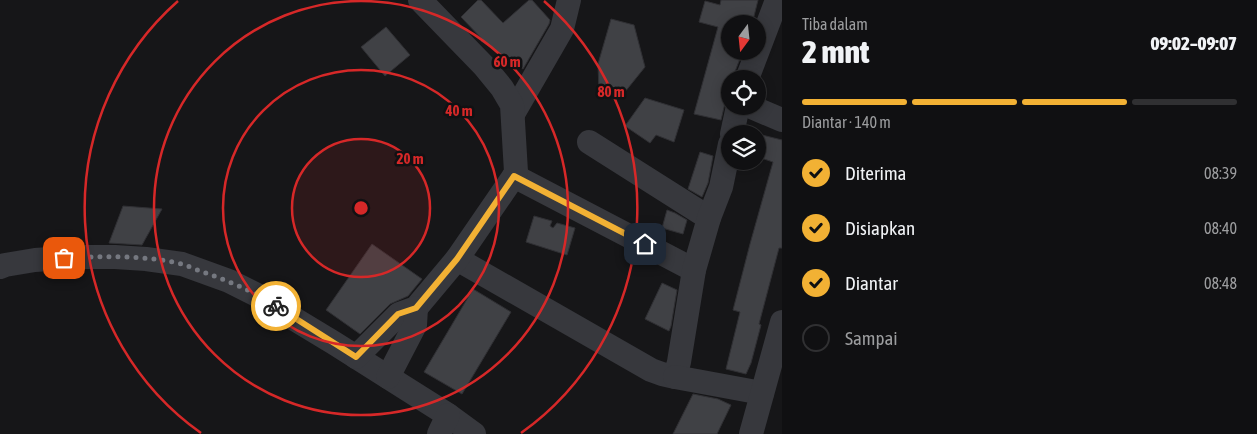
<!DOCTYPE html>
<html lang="id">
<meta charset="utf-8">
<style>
body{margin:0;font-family:"Asap Condensed",sans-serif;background:#1e1e20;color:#f1f3f6;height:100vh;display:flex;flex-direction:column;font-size:19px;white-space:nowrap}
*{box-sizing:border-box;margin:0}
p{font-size:16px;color:#9c9d9f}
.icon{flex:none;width:28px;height:28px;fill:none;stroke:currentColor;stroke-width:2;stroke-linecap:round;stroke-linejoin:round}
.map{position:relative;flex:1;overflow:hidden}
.side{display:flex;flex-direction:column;background:#101012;width:475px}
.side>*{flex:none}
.needle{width:32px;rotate:195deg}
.controls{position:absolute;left:721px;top:15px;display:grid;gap:10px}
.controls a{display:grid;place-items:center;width:45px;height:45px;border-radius:50%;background:#101012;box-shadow:0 2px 12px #0003,0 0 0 1px #303032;font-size:25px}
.pin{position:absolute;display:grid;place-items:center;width:42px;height:42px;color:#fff;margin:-21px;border-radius:10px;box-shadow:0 2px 8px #0006}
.courier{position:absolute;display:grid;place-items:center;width:50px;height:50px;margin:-25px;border:4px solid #f2b134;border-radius:50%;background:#fff;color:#222;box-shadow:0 1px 6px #0007}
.head em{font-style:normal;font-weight:800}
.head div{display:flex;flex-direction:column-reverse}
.head{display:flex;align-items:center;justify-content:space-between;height:85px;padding:0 20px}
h1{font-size:32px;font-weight:800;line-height:38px}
.bar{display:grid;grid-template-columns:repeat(4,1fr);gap:8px 5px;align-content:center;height:60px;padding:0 20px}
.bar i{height:6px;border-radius:4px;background:#303032}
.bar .on{background:#f2b134}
.bar p{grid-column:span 4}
ol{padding:0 20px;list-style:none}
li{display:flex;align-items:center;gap:15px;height:55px}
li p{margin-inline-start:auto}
li .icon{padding:5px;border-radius:50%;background:#f2b134;color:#111;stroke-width:4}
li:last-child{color:#9c9d9f}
li i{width:28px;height:28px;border:2px solid #303032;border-radius:50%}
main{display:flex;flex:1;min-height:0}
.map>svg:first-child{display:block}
</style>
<main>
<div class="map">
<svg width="782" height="434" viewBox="0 0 782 434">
<rect width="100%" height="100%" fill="#161618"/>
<g fill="#404145" stroke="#303034">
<polygon points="478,0 481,0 503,23 529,0 532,0 550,20 549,24 523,69 481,41 483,40 461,17"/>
<polygon points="721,0 758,0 752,24 730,24 730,51 743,51 734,74 734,79 730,79 730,95 728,97 725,103 721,120 694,114 718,27 699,22 705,1 720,5"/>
<polygon points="611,19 634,25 645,67 620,98 599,92 598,64"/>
<polygon points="386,27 410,55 385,76 361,47"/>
<polygon points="645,98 684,110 674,142 656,135 650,143 625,126"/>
<polygon points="758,134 782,140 782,248 779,248 759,324 761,325 751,363 746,374 726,369 740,312 733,310 750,244 773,162 758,157"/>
<polygon points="700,152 713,156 708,183 702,197 688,189"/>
<polygon points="123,206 162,209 142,245 109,243"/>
<polygon points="667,210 675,213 687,220 683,234 662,228"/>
<polygon points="534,216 552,221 550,226 553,228 557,223 575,228 567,255 526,242"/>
<polygon points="372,244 422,279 408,296 390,304 360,334 326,310"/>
<polygon points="662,283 677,290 671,326 669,331 645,319"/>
<polygon points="473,289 511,312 462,394 424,372"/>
<polygon points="693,394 718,399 731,405 717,434 673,434"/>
</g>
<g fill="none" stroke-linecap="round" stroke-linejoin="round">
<g stroke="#37383d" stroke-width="24">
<polyline points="747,79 777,0"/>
<polyline points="749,106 782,120"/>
<polyline points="513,114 562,29 569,0"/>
<polyline points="732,134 738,106"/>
<polyline points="589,142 709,218"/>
<polyline points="514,176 694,270"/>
<polyline points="457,259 651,370 662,374 675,377 679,362 694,270 709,218 721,187 730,144"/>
<polyline points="0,267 5,265 35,260 78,257 115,257 146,259 182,264 229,281 265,299 296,320 334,343 448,415 474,434"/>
<polyline points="356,357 399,314 416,308 457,259 514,176 516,172 512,105 502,88 484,66 420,0"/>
<polyline points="388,377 415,325 416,308"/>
<polyline points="675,377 762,393"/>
<polyline points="439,434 448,415"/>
<polyline points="751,434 782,322"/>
</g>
</g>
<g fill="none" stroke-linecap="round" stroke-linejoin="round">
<path stroke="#757880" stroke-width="5" stroke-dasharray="0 9" d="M64,258C102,256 144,255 182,264C189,266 196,270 203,272C228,281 254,291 276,306"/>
<polyline stroke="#f2b134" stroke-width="6" points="276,306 356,357 398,314 416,308 457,259 514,176 645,244"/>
</g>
<circle cx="361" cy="208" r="69" fill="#d62828" fill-opacity=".12"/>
<g fill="none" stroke="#d62828" stroke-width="2.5">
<circle cx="361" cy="208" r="69"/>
<circle cx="361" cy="208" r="138"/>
<circle cx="361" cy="208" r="207"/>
<path d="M201 433A276 276 0 0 1 178 1M544 1A276 276 0 0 1 521 433"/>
</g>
<circle cx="361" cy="208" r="8" fill="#d62828" stroke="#111113" stroke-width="2.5"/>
<g font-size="15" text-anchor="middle" font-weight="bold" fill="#d62828" stroke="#111113" stroke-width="5" stroke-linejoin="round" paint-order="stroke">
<text x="507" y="67">60 m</text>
<text x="611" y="97">80 m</text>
<text x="459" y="116">40 m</text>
<text x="410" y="164">20 m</text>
</g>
</svg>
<div class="controls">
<a><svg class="needle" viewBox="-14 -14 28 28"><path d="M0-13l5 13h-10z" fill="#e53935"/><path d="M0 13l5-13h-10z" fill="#9c9d9f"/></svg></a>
<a><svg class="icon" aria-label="locate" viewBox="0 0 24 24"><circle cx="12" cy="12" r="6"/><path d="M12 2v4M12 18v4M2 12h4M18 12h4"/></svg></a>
<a><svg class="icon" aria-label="layers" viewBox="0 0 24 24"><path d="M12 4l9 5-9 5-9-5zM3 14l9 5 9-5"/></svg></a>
</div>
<div class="pin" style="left:64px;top:258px;background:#ea580c"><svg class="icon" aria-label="bag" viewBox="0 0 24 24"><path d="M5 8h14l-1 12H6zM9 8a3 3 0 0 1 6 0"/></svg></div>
<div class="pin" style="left:645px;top:244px;background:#1f2937"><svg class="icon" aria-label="home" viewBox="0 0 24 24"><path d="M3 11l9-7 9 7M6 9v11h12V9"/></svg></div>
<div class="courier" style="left:276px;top:306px"><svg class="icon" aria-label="bike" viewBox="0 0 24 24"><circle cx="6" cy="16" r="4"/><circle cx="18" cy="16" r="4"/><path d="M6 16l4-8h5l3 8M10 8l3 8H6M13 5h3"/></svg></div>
</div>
<section class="side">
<div class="head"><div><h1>2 mnt</h1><p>Tiba dalam</p></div><em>09:02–09:07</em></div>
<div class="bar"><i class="on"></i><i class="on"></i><i class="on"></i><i></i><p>Diantar · 140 m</p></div>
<ol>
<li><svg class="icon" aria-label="check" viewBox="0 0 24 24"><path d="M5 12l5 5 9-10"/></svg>Diterima<p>08:39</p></li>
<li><svg class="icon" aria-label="check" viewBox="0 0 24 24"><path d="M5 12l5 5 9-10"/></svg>Disiapkan<p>08:40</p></li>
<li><svg class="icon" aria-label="check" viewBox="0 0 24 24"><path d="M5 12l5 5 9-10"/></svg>Diantar<p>08:48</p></li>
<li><i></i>Sampai</li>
</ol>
</section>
</main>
